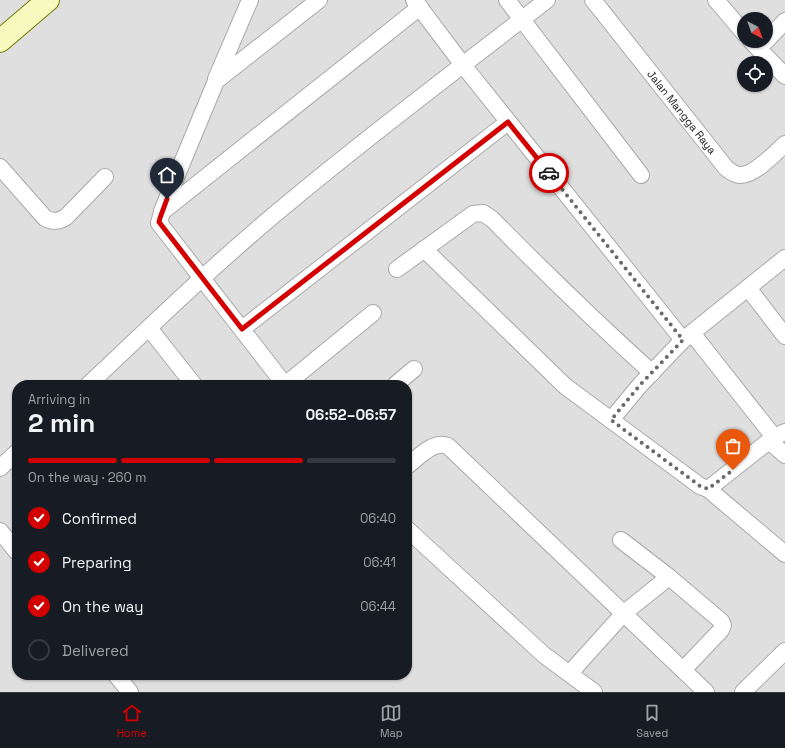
<!DOCTYPE html>
<meta charset="utf-8">
<style>
body{margin:0;font-family:"Space Grotesk",sans-serif;background:#242831;color:#f1f3f6;height:100vh;display:flex;flex-direction:column;font-size:15px;white-space:nowrap}
*{box-sizing:border-box;margin:0}
p{font-size:13px;color:#9ea1a6}
.icon{flex:none;width:22px;height:22px;fill:none;stroke:currentColor;stroke-width:2;stroke-linecap:round;stroke-linejoin:round}
.map{position:relative;flex:1;overflow:hidden}
.panel{position:absolute;left:12px;top:380px;width:400px;height:300px;display:flex;flex-direction:column;background:#171b24;border-radius:16px;box-shadow:0 1px 3px #0004}
.panel>*{flex:none}
.needle{width:26px;rotate:139deg}
.buttons{position:absolute;left:737px;top:12px;display:grid;gap:8px}
.buttons a{display:grid;place-items:center;width:36px;height:36px;border-radius:50%;background:#171b24;box-shadow:0 1px 3px #0004;font-size:20px}
.pin{position:absolute;display:grid;place-items:center;width:34px;height:34px;color:#fff;margin:-41px -17px;border-radius:50% 50% 50% 0;rotate:-45deg;box-shadow:0 0 4px #0007}
.pin .icon{rotate:45deg}
.courier{position:absolute;display:grid;place-items:center;width:40px;height:40px;margin:-20px;border:3px solid #d40000;border-radius:50%;background:#fff;color:#222;box-shadow:0 1px 5px #0007}
.head em{font-style:normal;font-weight:600}
.head div{display:flex;flex-direction:column-reverse}
.head{display:flex;align-items:center;justify-content:space-between;height:68px;padding:0 16px}
h1{font-size:26px;font-weight:600;line-height:30px}
.bar{display:grid;grid-template-columns:repeat(4,1fr);gap:6px 4px;align-content:center;height:48px;padding:0 16px}
.bar i{height:5px;border-radius:3px;background:#363941}
.bar .current{background:#d40000}
.bar p{grid-column:span 4}
ol{padding:0 16px;list-style:none}
li{display:flex;align-items:center;gap:12px;height:44px}
li p{margin-inline-start:auto}
li .icon{padding:4px;border-radius:50%;background:#d40000;color:#fff;stroke-width:4}
li:last-child{color:#9ea1a6}
li i{width:22px;height:22px;border:2px solid #363941;border-radius:50%}
.menu{display:flex;justify-content:space-around;align-items:center;height:56px;border-top:1px solid #363941;background:#171b24;font-size:11px;color:#9ea1a6}
.menu a{display:grid;justify-items:center;gap:2px}
.menu .current{color:#d40000}
.map>svg:first-child{display:block}
</style>
<div class="map">
<svg width="785" height="692" viewBox="0 0 785 692">
<rect width="100%" height="100%" fill="#f2efe9"/>
<path fill="#e0dfdf" fill-rule="evenodd" d="M0,0H785V692H0ZM744,19H766V41H744ZM744,63H766V85H744ZM17,385H407V675H17Z"/>
<g fill="none" stroke-linecap="round" stroke-linejoin="round">
<defs>
<g id="street">
<polyline points="414,0 463,65 683,340"/>
<polyline points="507,0 641,175"/>
<path id="s1" d="M593,0L726,168C730,171 735,175 740,175C754,176 775,153 785,144"/>
<polyline points="716,0 744,33"/>
<polyline points="751,41 785,76"/>
<polyline points="766,41 785,21"/>
<polyline points="216,79 250,0"/>
<path d="M0,167L45,218C53,222 58,222 66,217L105,177"/>
<polyline points="162,211 216,81 319,0"/>
<polyline points="424,249 565,386 700,486 708,489 785,554"/>
<path d="M397,269L473,214L483,213L492,219C544,272 597,323 652,373"/>
<polyline points="748,288 785,336"/>
<polyline points="149,328 194,385"/>
<polyline points="242,329 508,122"/>
<polyline points="692,333 774,437"/>
<path d="M88,385C155,322 221,258 292,200C375,131 462,66 547,0"/>
<polyline points="285,385 159,223 162,212 420,7"/>
<polyline points="285,385 373,313"/>
<polyline points="395,385 414,369"/>
<polyline points="611,420 640,385 683,340 785,258"/>
<polyline points="769,441 785,455"/>
<path d="M407,466C418,458 433,440 448,446L706,692"/>
<polyline points="0,468 17,452"/>
<polyline points="708,489 774,437 785,432"/>
<polyline points="407,529 544,655 594,692"/>
<polyline points="0,531 17,552"/>
<polyline points="621,540 669,577 721,621 723,625 721,630 683,670"/>
<polyline points="570,673 624,613 669,577"/>
<polyline points="116,675 130,692"/>
<polyline points="743,692 785,651"/>
</g>
<polyline id="secondary" points="0,41 48,0"/>
</defs>
<use href="#street" stroke="#a9a9a9" stroke-width="18"/>
<use href="#secondary" stroke="#707d05" stroke-width="24"/>
<use href="#street" stroke="#fff" stroke-width="16"/>
<use href="#secondary" stroke="#f7fabf" stroke-width="22"/>
</g>
<g fill="none" stroke-linecap="round" stroke-linejoin="round">
<polyline stroke="#6b6a68" stroke-width="4" stroke-dasharray="0 7.2" points="549,173 683,340 640,385 611,420 700,486 708,489 733,470"/>
<polyline stroke="#d40000" stroke-width="5" points="167,199 160,218 159,222 242,329 508,122 549,173"/>
</g>
<g text-anchor="middle" dominant-baseline="central" stroke-width="4" stroke-linejoin="round" paint-order="stroke">
<g font-size="11" fill="#222" stroke="#fff">
<text stroke="none"><textPath href="#s1" startOffset="143">Jalan Mangga Raya</textPath></text>
</g>
</g>
</svg>
<div class="buttons">
<a><svg class="needle" viewBox="-14 -14 28 28"><path d="M0-13l5 13h-10z" fill="#e53935"/><path d="M0 13l5-13h-10z" fill="#9ea1a6"/></svg></a>
<a><svg class="icon" aria-label="locate" viewBox="0 0 24 24"><circle cx="12" cy="12" r="6"/><path d="M12 2v4M12 18v4M2 12h4M18 12h4"/></svg></a>
</div>
<div class="pin" style="left:733px;top:470px;background:#ea580c"><svg class="icon" aria-label="bag" viewBox="0 0 24 24"><path d="M5 8h14l-1 12H6zM9 8a3 3 0 0 1 6 0"/></svg></div>
<div class="pin" style="left:167px;top:199px;background:#1f2937"><svg class="icon" aria-label="home" viewBox="0 0 24 24"><path d="M3 11l9-7 9 7M6 9v11h12V9"/></svg></div>
<div class="courier" style="left:549px;top:173px"><svg class="icon" aria-label="car" viewBox="0 0 24 24"><path d="M5 17H2v-5l4-1 3-4h7l3 4 3 1v5h-3M9 17h6M6 11h13"/><circle cx="7" cy="17" r="2"/><circle cx="17" cy="17" r="2"/></svg></div>
<section class="panel">
<div class="head"><div><h1>2 min</h1><p>Arriving in</p></div><em>06:52–06:57</em></div>
<div class="bar"><i class="current"></i><i class="current"></i><i class="current"></i><i></i><p>On the way · 260 m</p></div>
<ol>
<li><svg class="icon" aria-label="check" viewBox="0 0 24 24"><path d="M5 12l5 5 9-10"/></svg>Confirmed<p>06:40</p></li>
<li><svg class="icon" aria-label="check" viewBox="0 0 24 24"><path d="M5 12l5 5 9-10"/></svg>Preparing<p>06:41</p></li>
<li><svg class="icon" aria-label="check" viewBox="0 0 24 24"><path d="M5 12l5 5 9-10"/></svg>On the way<p>06:44</p></li>
<li><i></i>Delivered</li>
</ol>
</section>
</div>
<nav class="menu">
<a class="current"><svg class="icon" aria-label="home" viewBox="0 0 24 24"><path d="M3 11l9-7 9 7M6 9v11h12V9"/></svg>Home</a>
<a><svg class="icon" aria-label="map" viewBox="0 0 24 24"><path d="M3 6l6-2 6 2 6-2v14l-6 2-6-2-6 2zM9 4v14M15 6v14"/></svg>Map</a>
<a><svg class="icon" aria-label="saved" viewBox="0 0 24 24"><path d="M7 4h10v16l-5-4-5 4z"/></svg>Saved</a>
</nav>
